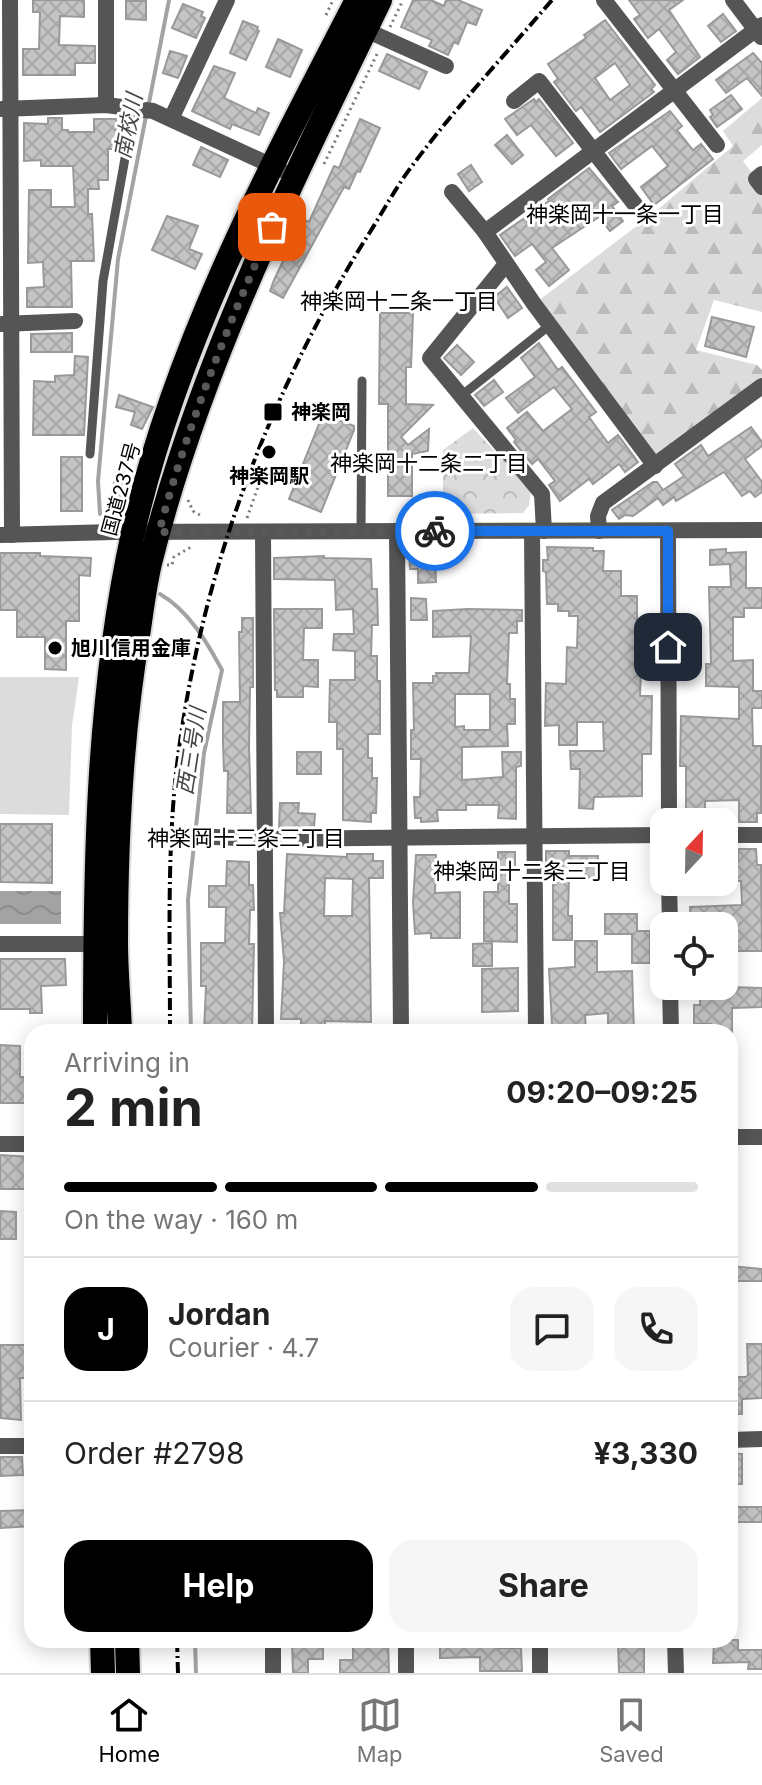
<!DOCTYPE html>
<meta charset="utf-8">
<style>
body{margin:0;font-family:Inter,"Noto Sans JP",sans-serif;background:#f6f6f6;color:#222;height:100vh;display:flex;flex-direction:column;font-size:30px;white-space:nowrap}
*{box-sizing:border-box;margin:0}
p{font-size:26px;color:#767676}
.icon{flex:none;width:44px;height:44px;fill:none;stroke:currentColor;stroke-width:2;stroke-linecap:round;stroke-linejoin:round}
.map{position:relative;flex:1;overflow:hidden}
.details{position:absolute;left:24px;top:1024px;width:714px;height:624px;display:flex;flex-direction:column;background:#fff;border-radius:24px;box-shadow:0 4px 20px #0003}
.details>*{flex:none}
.needle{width:52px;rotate:22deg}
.tools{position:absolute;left:650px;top:808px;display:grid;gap:16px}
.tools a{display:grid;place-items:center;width:88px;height:88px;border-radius:16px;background:#fff;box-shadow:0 4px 20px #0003;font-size:40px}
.pin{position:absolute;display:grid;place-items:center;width:68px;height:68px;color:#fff;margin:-34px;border-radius:16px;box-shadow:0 4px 12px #0006}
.courier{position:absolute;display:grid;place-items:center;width:80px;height:80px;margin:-40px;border:6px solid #1a73e8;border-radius:50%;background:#fff;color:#222;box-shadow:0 2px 10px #0007}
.headline em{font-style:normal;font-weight:700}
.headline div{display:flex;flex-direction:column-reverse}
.headline{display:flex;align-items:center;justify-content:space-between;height:136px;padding:0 40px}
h1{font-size:52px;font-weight:700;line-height:60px}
.bar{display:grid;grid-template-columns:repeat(4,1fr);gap:12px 8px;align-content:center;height:96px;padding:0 40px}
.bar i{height:10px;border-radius:6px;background:#e0e0e0}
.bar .on{background:#000}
.bar p{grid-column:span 4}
.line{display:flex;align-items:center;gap:20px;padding:0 40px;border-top:2px solid #e0e0e0}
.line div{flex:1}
.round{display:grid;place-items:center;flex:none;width:84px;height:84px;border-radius:24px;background:#f6f6f6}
.primary-button{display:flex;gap:16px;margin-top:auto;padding:16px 40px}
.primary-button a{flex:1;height:92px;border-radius:24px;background:#000;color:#fff;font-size:32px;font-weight:700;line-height:92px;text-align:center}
.primary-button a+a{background:#f6f6f6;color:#222}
.tabs{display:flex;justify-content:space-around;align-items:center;height:112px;border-top:2px solid #e0e0e0;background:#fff;font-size:22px;color:#767676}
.tabs a{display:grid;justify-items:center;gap:4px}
.tabs .on{color:#000}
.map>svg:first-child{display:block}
</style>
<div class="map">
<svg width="762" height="1673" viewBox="0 0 762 1673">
<defs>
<pattern id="forest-firs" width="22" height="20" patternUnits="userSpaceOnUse" patternTransform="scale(2)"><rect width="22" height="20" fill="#dcdcdc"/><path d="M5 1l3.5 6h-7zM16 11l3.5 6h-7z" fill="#bbb"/></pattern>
<pattern id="park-crowns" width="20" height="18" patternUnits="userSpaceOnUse" patternTransform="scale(2)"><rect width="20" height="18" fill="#dcdcdc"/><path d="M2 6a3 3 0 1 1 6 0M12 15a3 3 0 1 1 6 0" fill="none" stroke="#bbb"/></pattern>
<pattern id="water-waves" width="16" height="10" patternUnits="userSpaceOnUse" patternTransform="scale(2)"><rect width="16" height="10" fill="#a3a3a3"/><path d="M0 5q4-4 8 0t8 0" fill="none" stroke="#8b8b8b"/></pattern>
<pattern id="building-cross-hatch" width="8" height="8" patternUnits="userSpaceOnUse" patternTransform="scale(2)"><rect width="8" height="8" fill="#c4c4c4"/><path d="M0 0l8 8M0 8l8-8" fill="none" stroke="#a7a7a7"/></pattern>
</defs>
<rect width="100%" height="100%" fill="#fff"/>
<polygon fill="url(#forest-firs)" points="762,98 762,145 743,161 762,187 762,312 714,300 696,350 757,365 762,370 762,386 655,466 534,304 650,216 733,146 723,131"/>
<polygon fill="url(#park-crowns)" points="473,428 531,490 529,505 523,513 443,514 443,450"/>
<polygon fill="#dcdcdc" points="0,677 79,677 72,726 69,815 0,814"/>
<rect fill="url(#water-waves)" x="0" y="891" width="61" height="33"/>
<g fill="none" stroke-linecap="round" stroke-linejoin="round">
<g stroke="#a3a3a3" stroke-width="4">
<polyline points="148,108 169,0"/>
<polyline points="100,514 98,481 118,259 146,116"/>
<path d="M160,594C188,610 207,642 222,670L204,753L188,900L191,1032"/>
<polyline points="195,1640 196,1673"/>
</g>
</g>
<g fill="url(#building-cross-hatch)" stroke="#999" stroke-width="2" fill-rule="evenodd">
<polygon points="33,0 84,0 84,17 60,16 59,45 95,46 95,63 75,63 75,75 23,75 23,49 39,49 40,12 33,12"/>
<polygon points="413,0 431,0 444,6 446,0 458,0 482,10 476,25 467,22 458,44 454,42 448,55 429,46 432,40 401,27"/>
<polygon points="629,0 683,0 669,10 700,57 678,74 667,60 676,52 659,29 648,38 634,19 640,15"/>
<polygon points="126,1 146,1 146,20 126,19"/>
<polygon points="183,4 203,12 201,16 205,18 196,38 172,28"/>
<polygon points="723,14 736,31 721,42 708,26"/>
<path d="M605,20L655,85L651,89L654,92L600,132L581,107L576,111L554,82L558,79L548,64L586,38L584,35ZM615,63L630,85L610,100L595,78Z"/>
<polygon points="243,21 258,27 257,30 259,31 246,60 230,53"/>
<polygon points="278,39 302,50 290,77 266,67"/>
<polygon points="170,51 187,56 178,78 163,73"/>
<polygon points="753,53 762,63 762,96 747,78 726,93 716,80"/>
<polygon points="387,54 427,72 419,89 379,71"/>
<polygon points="214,66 235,73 224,98 256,113 258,108 269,113 259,135 232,124 230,129 192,111"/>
<polygon points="731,95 742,109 717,127 710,117 713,115 710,110"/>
<polygon points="534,99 536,102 539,99 573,143 556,156 531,125 517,135 505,119"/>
<polygon points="670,111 682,126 677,130 693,150 701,144 713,159 654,205 641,187 668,166 652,146 621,169 609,153"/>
<polygon points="48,118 62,118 62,130 68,130 68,132 94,132 94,119 116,119 116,149 108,149 108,180 98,180 99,189 88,189 88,214 92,214 94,261 71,261 72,307 27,307 27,288 44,287 43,262 28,263 29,190 51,190 51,207 75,207 73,166 41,166 41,160 24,161 24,123 48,124"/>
<polygon points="360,119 380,128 360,172 357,171 349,189 344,187 283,298 270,291 274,280 303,219 309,222 334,166 339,168"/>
<polygon points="507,135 523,155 512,164 495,145"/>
<polygon points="201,147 228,160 220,177 193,165"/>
<polygon points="471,165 482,182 469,191 458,174"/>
<polygon points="589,168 618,202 612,206 623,221 610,231 599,217 552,248 569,270 549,286 536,270 546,262 532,244 515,256 500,235 549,201 548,199"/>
<polygon points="167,216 198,226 189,249 202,254 195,269 152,250"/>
<polygon points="507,287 522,308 508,318 494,297"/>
<polygon points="380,313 413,313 411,367 406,367 406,404 433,405 401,437 408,445 429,429 428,451 412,454 412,496 388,496 388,404 379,404"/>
<polygon points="712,317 754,327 746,357 705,346"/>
<polygon points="72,333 72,352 31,352 31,334"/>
<polygon points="539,343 558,370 562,367 596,412 589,417 608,443 618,435 638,462 625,472 619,464 593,484 589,479 560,501 549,485 555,481 538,459 532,464 514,442 516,440 507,428 527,412 543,431 572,409 554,387 518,413 506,398 535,377 521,358"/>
<polygon points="457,345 474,362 461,375 444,358"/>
<polygon points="75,356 88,357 84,435 33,435 34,381 55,382 55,376 74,375"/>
<polygon points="494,380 503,392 484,406 475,395"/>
<polygon points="119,395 153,407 142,429 131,425 135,412 116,407"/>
<polygon points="323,414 354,426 354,430 321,512 289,499"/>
<polygon points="751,427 762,442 762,446 745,459 762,482 762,492 755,497 750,491 742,496 724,472 676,501 674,497 663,505 658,498 633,516 625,515 619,519 612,510 653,482 657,482 663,490 684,476 675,464 701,445 708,456"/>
<rect x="61" y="457" width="21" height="54"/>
<polygon points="117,471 130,474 125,498 111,495"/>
<polygon points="547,547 593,548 593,551 604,551 603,571 621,571 621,596 637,596 637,620 648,620 649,669 641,669 640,696 652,696 651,754 642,754 642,796 594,797 593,809 579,808 580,769 571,769 570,751 604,751 603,722 577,722 577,745 559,745 559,725 545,726 546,683 566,684 567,647 577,648 578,616 569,616 569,611 558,611 558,604 547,604 546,572 543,571 543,560 548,560"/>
<polygon points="726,549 726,553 746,552 746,588 762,588 762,608 744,608 744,617 733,617 733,661 753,660 753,691 762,691 762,708 752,708 753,746 761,746 761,813 757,813 757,822 739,822 739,800 705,801 705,820 686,820 686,766 680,766 681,716 739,719 739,687 706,686 706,664 711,664 709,587 731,587 730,564 710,565 710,550"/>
<polygon points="0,553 40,553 40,556 91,558 90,576 79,575 79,621 66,621 66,670 45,669 45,637 17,637 17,610 0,610"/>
<polygon points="409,554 435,554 436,582 418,583 418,569 410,569"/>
<polygon points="324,556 324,558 371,559 372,589 377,589 378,625 372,625 371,656 377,656 377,681 380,681 380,734 368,734 368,758 372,758 372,778 377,778 376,813 371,813 371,822 343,820 343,749 337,749 337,722 329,722 330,680 355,680 355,651 333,650 334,634 354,634 353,609 336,610 335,580 274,579 274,558"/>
<polygon points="411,598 426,599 427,620 411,620"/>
<polygon points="274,609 322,609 322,628 304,628 303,660 318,660 318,687 303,686 303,697 277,697 277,690 275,690"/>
<path d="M468,609L522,610V621H517V633H509L507,684H510V699H515V724H507L508,746L462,747V780L503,777L502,752H521V766L516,767V819L498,818L499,805H466V810H437L438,821L421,822V818H415L414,797H420L421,759H411V730H414L413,683H433V676H437L436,673H469L471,636L433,637V611ZM455,694H490V730H464V726L455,727Z"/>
<polygon points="242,618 253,618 253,687 250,687 249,747 251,813 227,813 228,771 224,771 223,744 223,702 240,702 239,632 242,632"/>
<rect x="297" y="752" width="24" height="22"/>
<polygon points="280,803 299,803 298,813 315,814 314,828 279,828"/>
<polygon points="0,824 52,824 52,883 0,882"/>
<polygon points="738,849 756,849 757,865 761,865 762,951 724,951 724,926 691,926 690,907 742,905 741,881 724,881 724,859 738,859"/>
<polygon points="546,851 569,851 569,856 598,856 598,878 569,877 568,916 572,916 572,940 553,940 553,871 546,871"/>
<polygon points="498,852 515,852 515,872 509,872 509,904 517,904 517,942 484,941 484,892 498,892"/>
<path d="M287,854L347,857V854H373V861H383V878H369L371,1022L325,1021V1032H301V1019H281L284,961L280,913H284ZM325,878L353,879L352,916H324Z"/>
<polygon points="416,855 436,855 435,893 460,892 460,938 431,938 431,933 415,934 413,902"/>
<polygon points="227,861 249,862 249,885 253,885 254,910 250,910 249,944 254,944 252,1032 204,1032 206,986 201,986 201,943 225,943 226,907 209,907 209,886 226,886"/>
<polygon points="605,914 637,914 637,931 650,931 650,963 632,963 632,934 605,934"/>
<polygon points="575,941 597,941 597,972 632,971 634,1032 608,1032 608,1013 585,1015 586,1032 566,1032 566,1025 552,1025 549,969 575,967"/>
<polygon points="492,943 492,966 473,966 473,944"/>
<polygon points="0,959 65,959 66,985 41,986 42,1013 30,1013 30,1009 0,1009"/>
<polygon points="518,968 518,1011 482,1012 482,969"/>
<polygon points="700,986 762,988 762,1007 732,1008 732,1032 711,1032 711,1024 694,1024 694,1005 700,1005"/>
<polygon points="0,1045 20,1046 20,1077 32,1077 32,1103 0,1103"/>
<polygon points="0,1155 32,1157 32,1189 0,1189"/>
<polygon points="0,1211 16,1212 16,1239 0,1239"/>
<polygon points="730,1266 762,1269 762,1281 730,1281"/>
<polygon points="747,1344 762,1344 762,1398 742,1399 742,1414 730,1414 730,1377 746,1377 748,1375"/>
<polygon points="0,1345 32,1345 32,1378 20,1378 21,1420 1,1418"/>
<rect x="730" y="1454" width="12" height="30"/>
<polygon points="0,1457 22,1457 23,1475 0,1476"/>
<rect x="730" y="1507" width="32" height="15"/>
<polygon points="32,1510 32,1526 1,1528 0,1511"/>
<polygon points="292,1640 323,1641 323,1659 308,1659 308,1673 293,1673"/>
<polygon points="353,1640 388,1640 389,1673 340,1673 340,1660 353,1660"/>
<polygon points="479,1640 499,1640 499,1648 521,1648 522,1671 480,1671 480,1657 440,1658 440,1642 479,1642"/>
<polygon points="618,1640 644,1640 644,1673 619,1673"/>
<polygon points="714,1640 738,1640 738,1650 762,1650 762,1669 748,1669 749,1662 713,1663"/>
</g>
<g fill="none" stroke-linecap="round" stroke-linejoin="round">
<defs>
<g id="highway">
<path d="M95,1032C95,864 97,698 133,533C175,345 269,170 357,0"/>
<path d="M120,1032C119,1002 116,972 116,942C116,837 121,732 139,629C142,607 145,585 150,563C199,366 292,182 380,0"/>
<polyline points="102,1640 103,1673"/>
<polyline points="127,1640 128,1673"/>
</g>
</defs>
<use href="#highway" stroke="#dbdbdb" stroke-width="28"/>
<g stroke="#777" stroke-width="3" stroke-dasharray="2 4" stroke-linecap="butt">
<polyline points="326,15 333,0"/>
<polyline points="390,27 403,0"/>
<polyline points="324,164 378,52"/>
<polyline points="188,500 193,511 200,515"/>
<polyline points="247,518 265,467 261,465"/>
<polyline points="167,565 172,565 174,557 191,547"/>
</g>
<g stroke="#555" stroke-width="9">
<polyline points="461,396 550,325"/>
<polyline points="90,454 103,281 134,108"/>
<polyline points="361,532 362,381"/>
</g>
<g stroke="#555" stroke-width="16">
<polyline points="10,0 12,535"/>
<polyline points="604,0 717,145"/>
<polyline points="733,0 761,37"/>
<polyline points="359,27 446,66"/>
<polyline points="514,101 539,81 640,211"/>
<polyline points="106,105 106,0"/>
<polyline points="2,109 106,105 153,111 281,170"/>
<polyline points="171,119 227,0"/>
<polyline points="762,174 756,179 762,187"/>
<polyline points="452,192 485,232 534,304 655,466"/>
<polyline points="485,232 762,25"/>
<polyline points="506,264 430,358 542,494 544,531"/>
<polyline points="2,324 75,321"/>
<polyline points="397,531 401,1032"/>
<polyline points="532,531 536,1032"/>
<polyline points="599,531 598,516 603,503 762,386"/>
<polyline points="668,531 669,822"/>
<polyline points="263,532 266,1032"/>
<polyline points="0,535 113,532 762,530"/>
<polyline points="724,835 762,835"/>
<polyline points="214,837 265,839 664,835"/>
<polyline points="669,882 670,926"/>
<polyline points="0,944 102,944"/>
<polyline points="670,986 671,1032"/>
<polyline points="730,1137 762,1137"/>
<polyline points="0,1144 32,1144"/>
<polyline points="730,1440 762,1439"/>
<polyline points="0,1446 32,1446"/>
<polyline points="273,1640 273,1673"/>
<polyline points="406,1640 406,1673"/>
<polyline points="540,1640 540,1673"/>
<polyline points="675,1640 676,1673"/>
</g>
<use href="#highway" stroke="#000" stroke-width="24"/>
<g stroke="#000" stroke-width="4" stroke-dasharray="12 4 2 4" stroke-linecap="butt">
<path d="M170,1032C170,946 167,859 176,773C198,581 267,395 370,232C384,210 396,187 412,166C455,108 505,55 552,0"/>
<polyline points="177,1640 178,1673"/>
</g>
</g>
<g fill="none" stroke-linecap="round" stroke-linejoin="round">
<path stroke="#595959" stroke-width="8" stroke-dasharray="0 14.4" d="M272,227C227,327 187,427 159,532L435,531"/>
<polyline stroke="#1a73e8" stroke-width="10" points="435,531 668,531 668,647"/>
</g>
<g fill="#000" stroke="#fff" stroke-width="3">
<rect x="263" y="402" width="20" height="20" rx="4"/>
<circle cx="269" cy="452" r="8"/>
<circle cx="55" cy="648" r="8"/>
</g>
<g text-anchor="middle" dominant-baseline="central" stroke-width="6" stroke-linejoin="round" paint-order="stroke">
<g font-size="20" font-weight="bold" fill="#000" stroke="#fff" text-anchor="start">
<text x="291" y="412">神楽岡</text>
<text x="269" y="476" text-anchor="middle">神楽岡駅</text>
<text x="71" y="648">旭川信用金庫</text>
</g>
<g font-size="20" fill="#000" stroke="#fff">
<text transform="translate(121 489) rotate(-75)">国道237号</text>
</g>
<g font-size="22" font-style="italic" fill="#444" stroke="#fff">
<text transform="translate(128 126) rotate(-79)">南校川</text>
<text transform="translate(191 751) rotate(-81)">西三号川</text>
</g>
<g font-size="22" fill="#000" stroke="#fff">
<text x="625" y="214">神楽岡十一条一丁目</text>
<text x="399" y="301">神楽岡十二条一丁目</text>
<text x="429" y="463">神楽岡十二条二丁目</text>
<text x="246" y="838">神楽岡十三条三丁目</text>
<text x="532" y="871">神楽岡十二条三丁目</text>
</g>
</g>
</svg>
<div class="tools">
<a><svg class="needle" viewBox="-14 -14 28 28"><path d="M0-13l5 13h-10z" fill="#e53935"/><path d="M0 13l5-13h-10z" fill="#767676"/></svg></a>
<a><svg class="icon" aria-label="locate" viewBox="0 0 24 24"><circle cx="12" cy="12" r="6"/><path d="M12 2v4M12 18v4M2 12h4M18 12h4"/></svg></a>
</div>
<div class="pin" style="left:272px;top:227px;background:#ea580c"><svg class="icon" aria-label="bag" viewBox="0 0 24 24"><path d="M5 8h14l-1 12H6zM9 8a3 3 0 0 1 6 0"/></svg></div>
<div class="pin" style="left:668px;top:647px;background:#1f2937"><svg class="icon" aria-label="home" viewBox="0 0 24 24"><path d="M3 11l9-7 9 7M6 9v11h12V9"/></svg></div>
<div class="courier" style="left:435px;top:531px"><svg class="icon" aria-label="bike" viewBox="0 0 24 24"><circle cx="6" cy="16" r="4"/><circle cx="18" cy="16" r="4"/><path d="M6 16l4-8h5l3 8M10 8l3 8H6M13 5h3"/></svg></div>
<section class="details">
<div class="headline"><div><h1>2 min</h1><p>Arriving in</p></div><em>09:20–09:25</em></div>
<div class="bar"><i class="on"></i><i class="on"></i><i class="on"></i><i></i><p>On the way · 160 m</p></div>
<div class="line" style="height:144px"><b class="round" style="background:#000;color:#fff">J</b><div><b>Jordan</b><p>Courier · 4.7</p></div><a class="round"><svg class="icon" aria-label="chat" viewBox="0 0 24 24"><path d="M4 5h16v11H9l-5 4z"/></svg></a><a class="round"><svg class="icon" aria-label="phone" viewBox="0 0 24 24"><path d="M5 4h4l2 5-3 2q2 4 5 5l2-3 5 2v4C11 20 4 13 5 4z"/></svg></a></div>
<div class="line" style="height:104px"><div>Order #2798</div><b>¥3,330</b></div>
<div class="primary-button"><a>Help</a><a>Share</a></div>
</section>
</div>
<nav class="tabs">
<a class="on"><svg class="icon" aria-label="home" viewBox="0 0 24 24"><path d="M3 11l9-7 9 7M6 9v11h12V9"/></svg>Home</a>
<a><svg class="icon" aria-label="map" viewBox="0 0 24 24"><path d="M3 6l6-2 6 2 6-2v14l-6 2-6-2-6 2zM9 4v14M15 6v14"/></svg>Map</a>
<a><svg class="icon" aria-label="saved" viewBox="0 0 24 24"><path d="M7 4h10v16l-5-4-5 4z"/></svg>Saved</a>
</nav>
